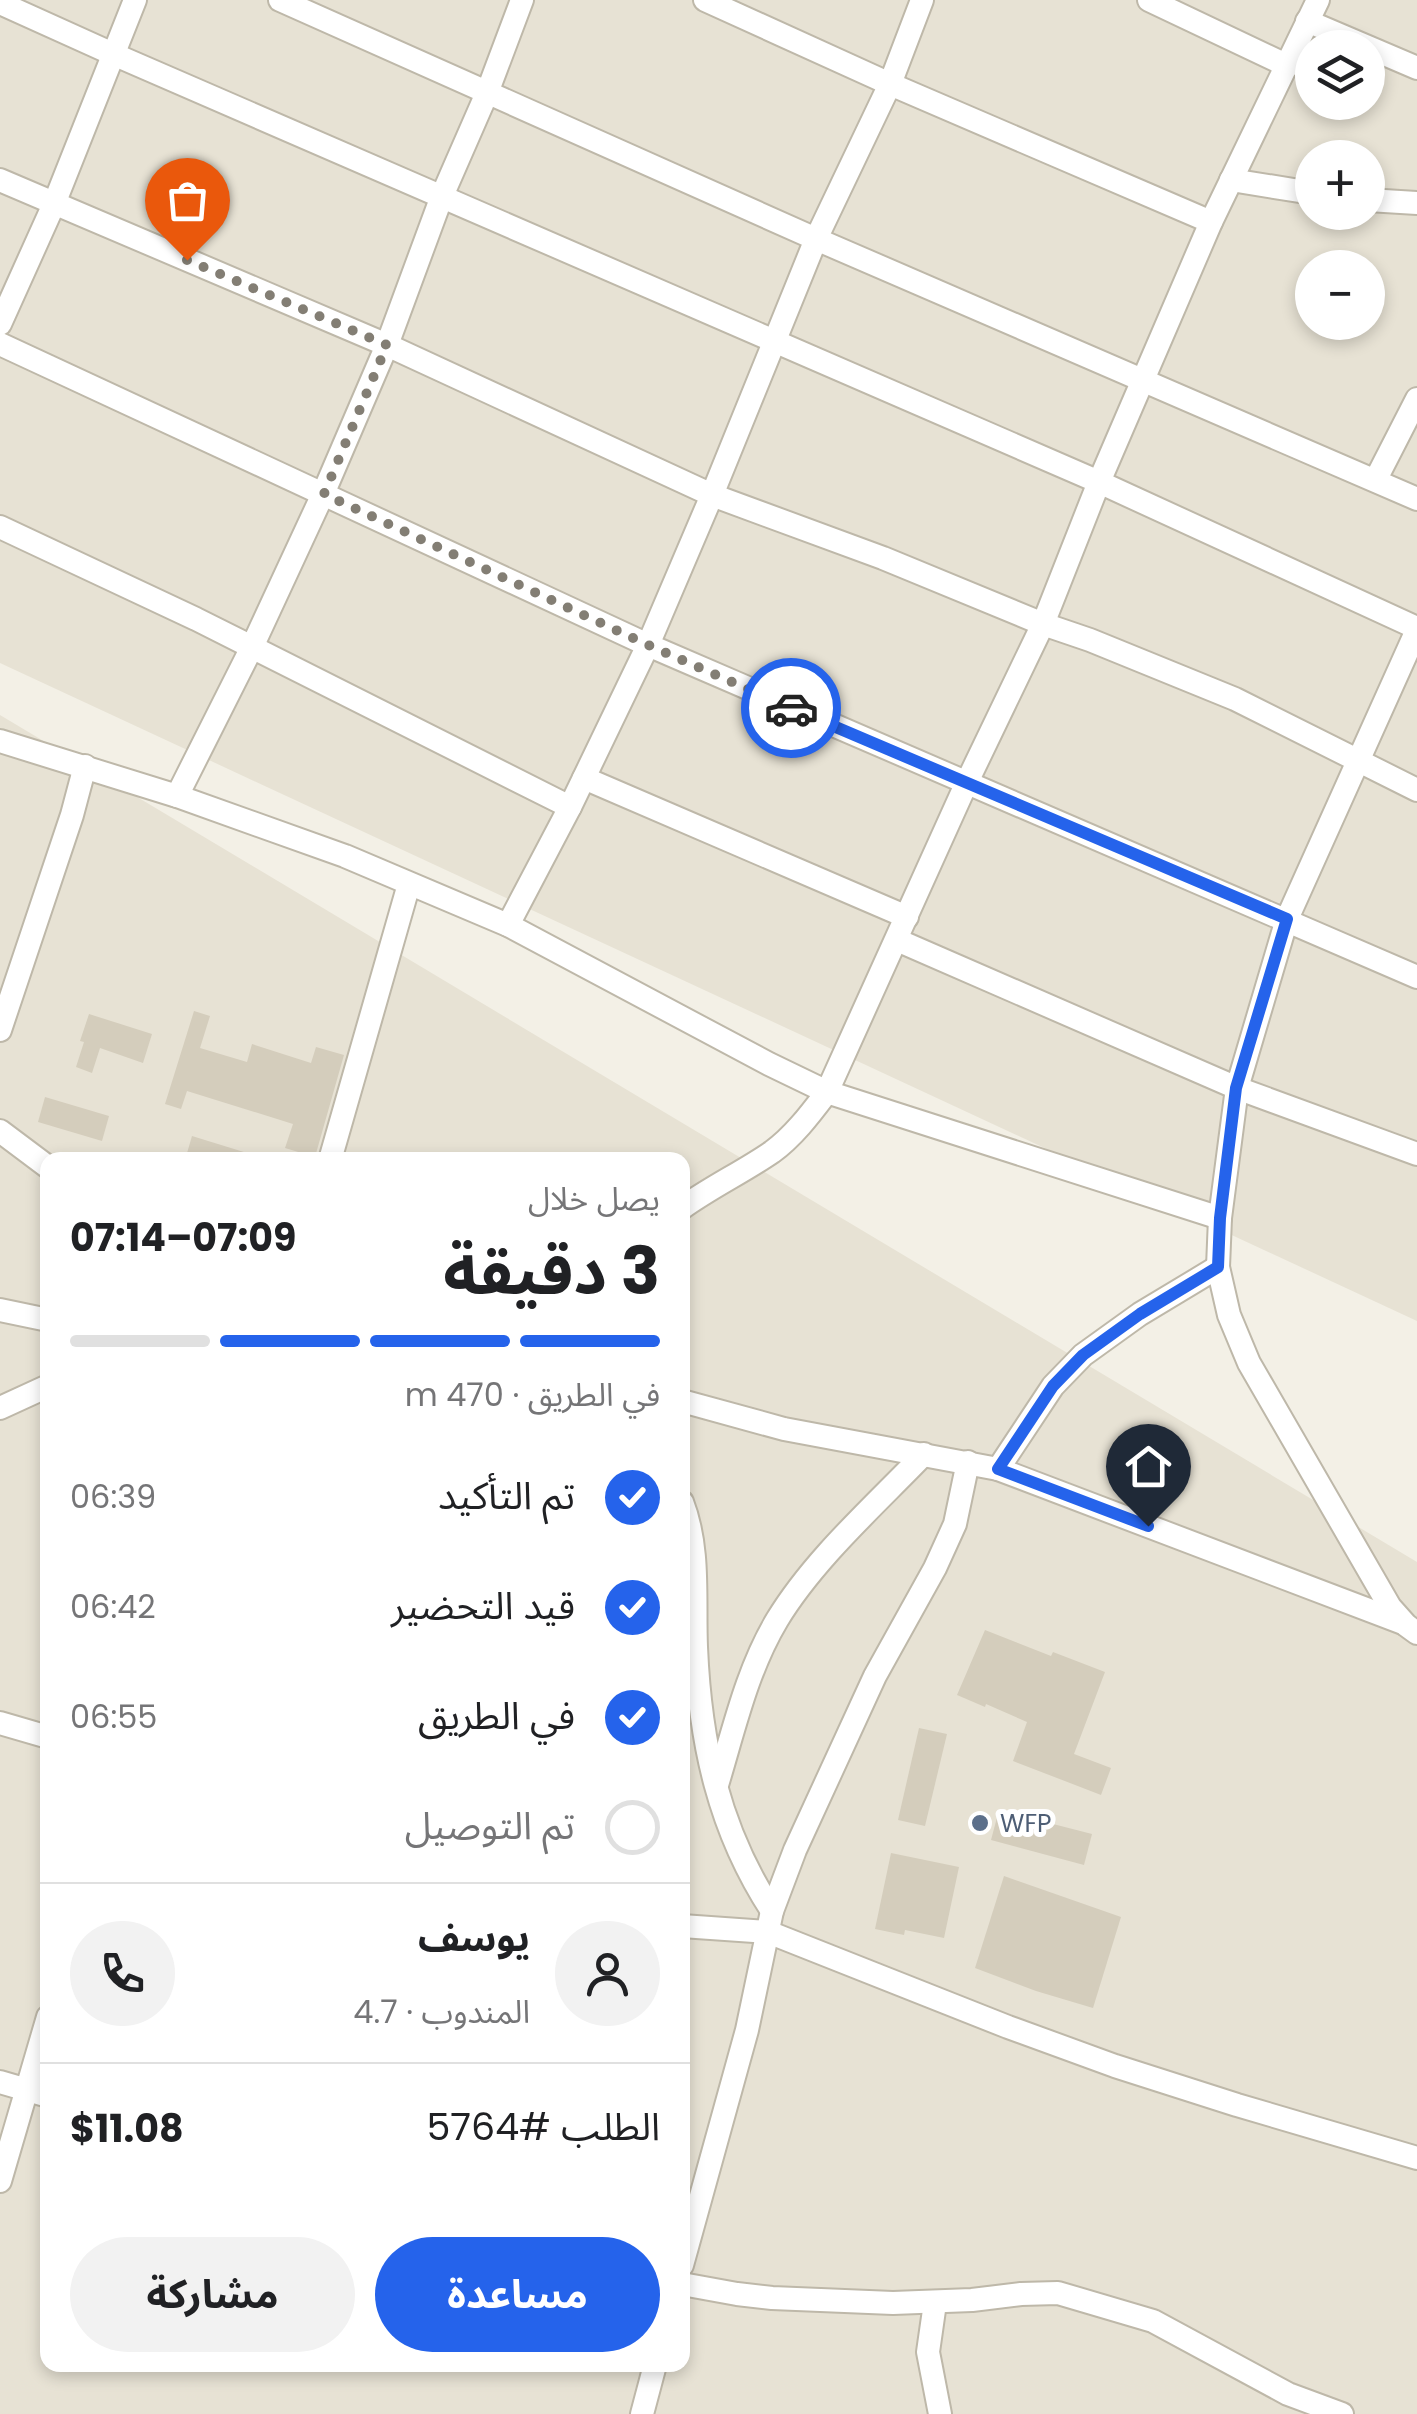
<!DOCTYPE html>
<html lang="ar">
<meta charset="utf-8">
<style>
body{margin:0;font-family:Poppins,"Noto Sans Arabic",sans-serif;background:#f2f2f2;color:#202124;direction:rtl;height:100vh;display:flex;flex-direction:column;font-size:38px;white-space:nowrap}
*{box-sizing:border-box;margin:0}
p{font-size:32px;color:#757577}
.icon{flex:none;width:55px;height:55px;fill:none;stroke:currentColor;stroke-width:2;stroke-linecap:round;stroke-linejoin:round}
.map{position:relative;flex:1;overflow:hidden;direction:ltr}
.sheet{position:absolute;left:40px;top:1152px;width:650px;height:1220px;display:flex;flex-direction:column;background:#fff;border-radius:20px;box-shadow:0 5px 15px #0003;direction:rtl}
.sheet>*{flex:none}
.controls{position:absolute;left:1295px;top:30px;display:grid;gap:20px}
.controls a{display:grid;place-items:center;width:90px;height:90px;border-radius:50%;background:#fff;box-shadow:0 5px 15px #0003;font-size:50px}
.pin{position:absolute;display:grid;place-items:center;width:85px;height:85px;color:#fff;margin:-102px -42px;border-radius:50% 50% 50% 0;rotate:-45deg;box-shadow:0 0 10px #0007}
.pin .icon{rotate:45deg}
.courier{position:absolute;display:grid;place-items:center;width:100px;height:100px;margin:-50px;border:8px solid #2563eb;border-radius:50%;background:#fff;color:#222;box-shadow:0 2px 12px #0007}
.headline em{font-style:normal;font-weight:700}
.headline div{display:flex;flex-direction:column-reverse}
.headline{display:flex;align-items:center;justify-content:space-between;height:170px;padding:0 30px}
h1{font-size:65px;font-weight:700;line-height:75px}
.bar{display:grid;grid-template-columns:repeat(4,1fr);gap:15px 10px;align-content:center;height:120px;padding:0 30px}
.bar i{height:12px;border-radius:8px;background:#e0e0e0}
.bar .on{background:#2563eb}
.bar p{grid-column:span 4}
.line{display:flex;align-items:center;gap:25px;padding:0 30px;border-top:2px solid #e0e0e0}
.line div{flex:1}
.round{display:grid;place-items:center;flex:none;width:105px;height:105px;border-radius:52px;background:#f2f2f2}
ol{padding:0 30px;list-style:none}
li{display:flex;align-items:center;gap:30px;height:110px}
li p{margin-inline-start:auto}
li .icon{padding:10px;border-radius:50%;background:#2563eb;color:#fff;stroke-width:4}
li:last-child{color:#757577}
li i{width:55px;height:55px;border:5px solid #e0e0e0;border-radius:50%}
.cta{display:flex;gap:20px;margin-top:auto;padding:20px 30px}
.cta a{flex:1;height:115px;border-radius:60px;background:#2563eb;color:#fff;font-size:40px;font-weight:700;line-height:115px;text-align:center}
.cta a+a{background:#f2f2f2;color:#202124}
.map>svg:first-child{display:block}
</style>
<div class="map">
<svg width="1417" height="2414" viewBox="0 0 1417 2414">
<rect width="100%" height="100%" fill="#f3f0e6"/>
<g fill="#e7e2d4" fill-rule="evenodd">
<path d="M0,0H1417V1321L0,663ZM1312,48H1368V102H1312ZM1312,158H1368V212H1312ZM1312,268H1368V322H1312Z"/>
<path d="M0,715L1417,1562V2414H0ZM48,1160H682V2365H48Z"/>
</g>
<g fill="#d4cdbc">
<polygon points="194,1011 210,1016 200,1048 247,1062 252,1044 311,1063 316,1047 344,1055 315,1157 285,1148 293,1124 187,1091 181,1109 165,1104"/>
<polygon points="89,1014 152,1034 143,1063 100,1048 92,1073 76,1067 84,1042 80,1041"/>
<polygon points="45,1097 109,1116 102,1141 38,1122"/>
<polygon points="192,1136 257,1156 257,1160 185,1160"/>
<polygon points="985,1630 1051,1656 1053,1652 1105,1672 1074,1754 1111,1768 1101,1795 1013,1761 1027,1722 986,1704 985,1707 957,1695"/>
<polygon points="919,1728 947,1734 925,1826 898,1820"/>
<polygon points="999,1810 1092,1834 1084,1865 991,1840"/>
<polygon points="891,1853 959,1867 944,1938 905,1930 904,1935 875,1929"/>
<polygon points="1004,1876 1121,1917 1093,2008 1036,1991 975,1968"/>
</g>
<g fill="none" stroke-linecap="round" stroke-linejoin="round">
<defs>
<g id="minor">
<polyline points="280,0 816,239 1417,499"/>
<polyline points="705,0 890,84 1211,222"/>
<polyline points="1149,0 1288,66"/>
<polyline points="0,3 113,54 1099,482 1417,628"/>
<polyline points="1307,21 1417,68"/>
<polyline points="0,180 387,345 712,495 883,558 1043,624 1090,640 1235,699 1417,790"/>
<polyline points="1231,180 1312,193"/>
<polyline points="1368,200 1417,203"/>
<polyline points="0,324 54,204 135,0"/>
<polyline points="0,344 648,645 1417,977"/>
<polyline points="1376,479 1417,399"/>
<polyline points="0,527 196,619 570,807"/>
<polyline points="1417,630 1287,919 1237,1088 1220,1218 1218,1267 1229,1315 1249,1363 1390,1607 1406,1625 1417,1633"/>
<polyline points="0,741 177,796 345,856 508,925 769,1064 827,1092 1220,1218"/>
<polyline points="584,778 907,917"/>
<polyline points="177,796 252,647 323,494 387,345 442,196 487,93 522,0"/>
<polyline points="508,925 570,807 648,645 712,495 816,239 890,84 922,0"/>
<polyline points="897,940 1237,1088 1417,1154"/>
<polyline points="0,1030 72,815 85,766"/>
<polyline points="0,1131 48,1167"/>
<polyline points="330,1160 409,884"/>
<path d="M682,1208C711,1187 743,1172 772,1152C794,1136 811,1113 827,1092L967,782L1043,624L1099,482L1211,222L1318,0"/>
<polyline points="0,1310 48,1320"/>
<polyline points="682,1401 784,1429 998,1469 1403,1623"/>
<polyline points="0,1408 48,1386"/>
<polyline points="998,1469 1053,1386 1083,1355 1140,1314 1218,1267"/>
<path d="M682,1502C700,1548 694,1599 696,1647C700,1743 719,1830 772,1911"/>
<polyline points="0,1723 48,1737"/>
<path d="M717,1785C734,1729 747,1670 777,1620C814,1559 875,1505 924,1454"/>
<polyline points="682,1926 768,1932 1008,2027 1115,2066 1237,2105 1417,2158"/>
<polyline points="0,2082 48,2096"/>
<polyline points="0,2181 48,2017"/>
<polyline points="682,2265 747,2030 772,1911 795,1850 875,1676 935,1568 955,1524 968,1462"/>
<polyline points="682,2284 737,2294 772,2298 893,2303 972,2300 1021,2294 1058,2293 1153,2321 1288,2394 1342,2414"/>
<polyline points="935,2303 928,2352 940,2414"/>
<polyline points="642,2414 655,2365"/>
</g>
</defs>
<use href="#minor" stroke="#beb8a9" stroke-width="26"/>
<use href="#minor" stroke="#fff" stroke-width="22"/>
</g>
<g fill="none" stroke-linecap="round" stroke-linejoin="round">
<polyline stroke="#837e74" stroke-width="10" stroke-dasharray="0 18" points="187,260 387,345 324,494 648,645 791,708"/>
<polyline stroke="#2563eb" stroke-width="12" points="791,708 1287,919 1236,1088 1220,1218 1218,1267 1140,1314 1083,1355 1053,1386 998,1469 1148,1526"/>
</g>
<circle fill="#5c6f8a" stroke="#fff" stroke-width="4" cx="980" cy="1823" r="10"/>
<g text-anchor="middle" dominant-baseline="central" stroke-width="10" stroke-linejoin="round" paint-order="stroke">
<g font-size="25" fill="#4e5e75" stroke="#fff" text-anchor="start">
<text x="1000" y="1823">WFP</text>
</g>
</g>
</svg>
<div class="controls">
<a><svg class="icon" aria-label="layers" viewBox="0 0 24 24"><path d="M12 4l9 5-9 5-9-5zM3 14l9 5 9-5"/></svg></a>
<a>+</a>
<a>−</a>
</div>
<div class="pin" style="left:187px;top:260px;background:#ea580c"><svg class="icon" aria-label="bag" viewBox="0 0 24 24"><path d="M5 8h14l-1 12H6zM9 8a3 3 0 0 1 6 0"/></svg></div>
<div class="pin" style="left:1148px;top:1526px;background:#1f2937"><svg class="icon" aria-label="home" viewBox="0 0 24 24"><path d="M3 11l9-7 9 7M6 9v11h12V9"/></svg></div>
<div class="courier" style="left:791px;top:708px"><svg class="icon" aria-label="car" viewBox="0 0 24 24"><path d="M5 17H2v-5l4-1 3-4h7l3 4 3 1v5h-3M9 17h6M6 11h13"/><circle cx="7" cy="17" r="2"/><circle cx="17" cy="17" r="2"/></svg></div>
<section class="sheet">
<div class="headline"><div><h1>3 دقيقة</h1><p>يصل خلال</p></div><em>07:09–07:14</em></div>
<div class="bar"><i class="on"></i><i class="on"></i><i class="on"></i><i></i><p>في الطريق · 470 m</p></div>
<ol>
<li><svg class="icon" aria-label="check" viewBox="0 0 24 24"><path d="M5 12l5 5 9-10"/></svg>تم التأكيد<p>06:39</p></li>
<li><svg class="icon" aria-label="check" viewBox="0 0 24 24"><path d="M5 12l5 5 9-10"/></svg>قيد التحضير<p>06:42</p></li>
<li><svg class="icon" aria-label="check" viewBox="0 0 24 24"><path d="M5 12l5 5 9-10"/></svg>في الطريق<p>06:55</p></li>
<li><i></i>تم التوصيل</li>
</ol>
<div class="line" style="height:180px"><a class="round"><svg class="icon" aria-label="person" viewBox="0 0 24 24"><circle cx="12" cy="8" r="4"/><path d="M4 21q1-7 8-7t8 7"/></svg></a><div><b>يوسف</b><p>المندوب · 4.7</p></div><a class="round"><svg class="icon" aria-label="phone" viewBox="0 0 24 24"><path d="M5 4h4l2 5-3 2q2 4 5 5l2-3 5 2v4C11 20 4 13 5 4z"/></svg></a></div>
<div class="line" style="height:130px"><div>الطلب #5764</div><b>$11.08</b></div>
<div class="cta"><a>مساعدة</a><a>مشاركة</a></div>
</section>
</div>
